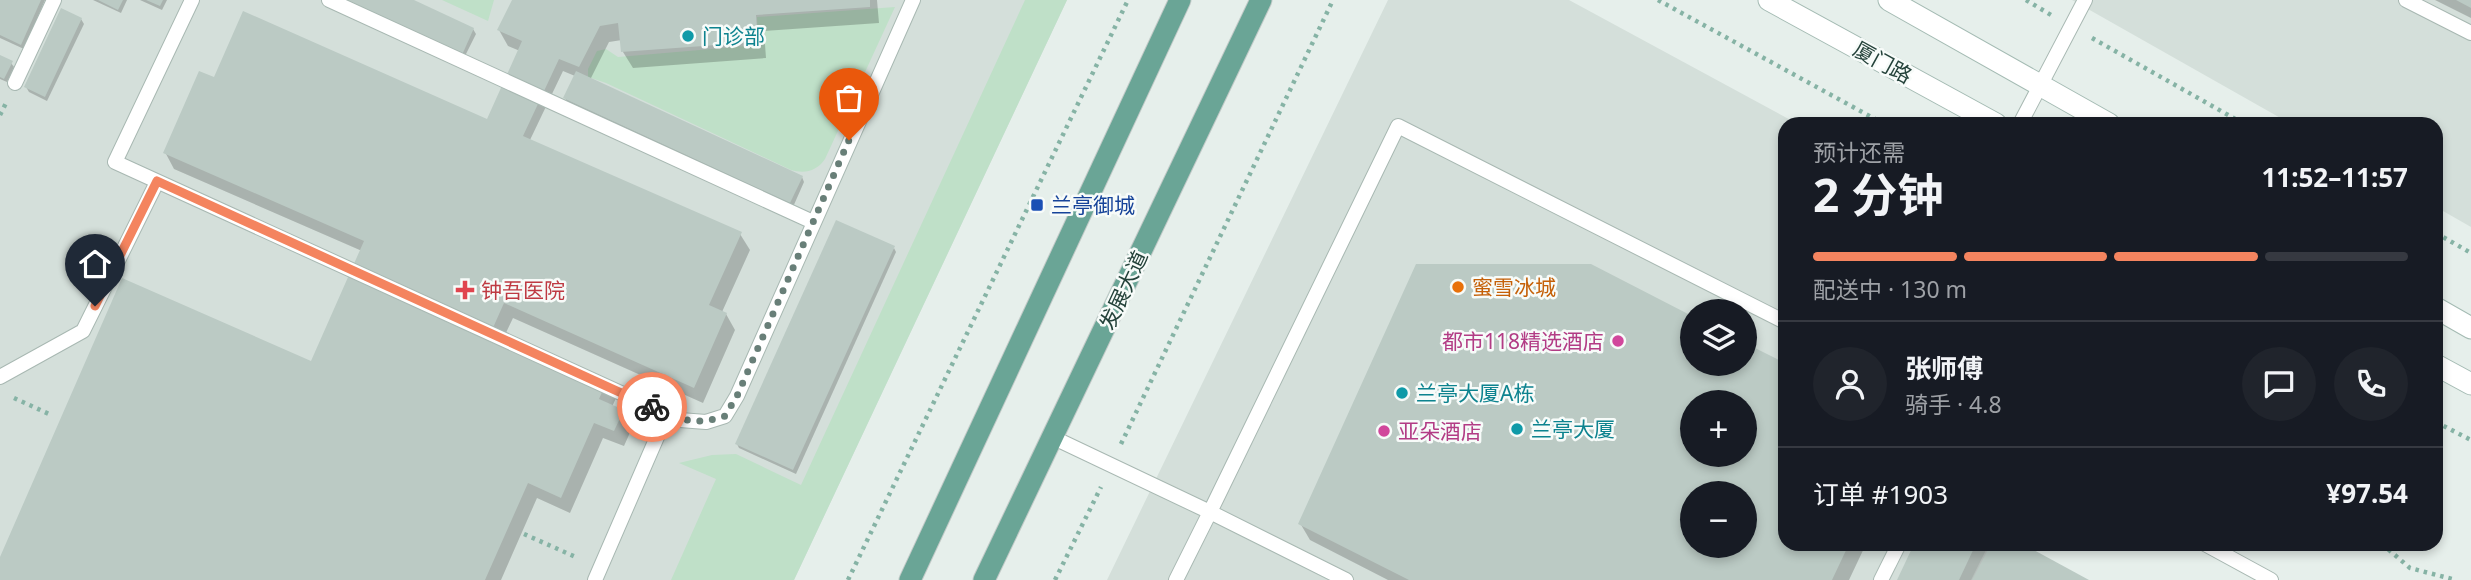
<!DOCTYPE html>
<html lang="zh">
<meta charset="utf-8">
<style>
body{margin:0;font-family:"Noto Sans","Noto Sans SC",sans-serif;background:#20242c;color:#f1f3f6;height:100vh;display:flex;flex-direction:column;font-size:26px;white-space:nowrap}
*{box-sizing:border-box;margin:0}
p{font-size:23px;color:#9ea1a6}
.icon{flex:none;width:38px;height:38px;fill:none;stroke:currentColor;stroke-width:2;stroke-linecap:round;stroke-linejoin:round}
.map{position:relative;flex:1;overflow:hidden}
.side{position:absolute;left:1778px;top:117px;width:665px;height:434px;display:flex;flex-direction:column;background:#171b24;border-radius:21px;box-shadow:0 4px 10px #0003}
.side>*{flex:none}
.tools{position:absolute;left:1680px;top:299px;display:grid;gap:14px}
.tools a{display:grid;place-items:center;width:77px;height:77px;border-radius:50%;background:#171b24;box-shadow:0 4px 10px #0003;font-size:35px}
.pin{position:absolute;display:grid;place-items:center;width:60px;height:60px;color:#fff;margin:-72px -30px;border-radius:50% 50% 50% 0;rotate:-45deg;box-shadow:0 0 7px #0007}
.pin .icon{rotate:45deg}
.courier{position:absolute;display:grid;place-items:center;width:70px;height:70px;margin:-35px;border:5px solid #f4845f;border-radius:50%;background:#fff;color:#222;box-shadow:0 2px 9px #0007}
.headline em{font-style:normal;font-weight:700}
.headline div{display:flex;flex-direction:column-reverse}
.headline{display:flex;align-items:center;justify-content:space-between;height:119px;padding:0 35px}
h1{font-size:46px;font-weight:700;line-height:52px}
.bar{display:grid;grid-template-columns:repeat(4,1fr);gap:10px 7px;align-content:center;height:84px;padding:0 35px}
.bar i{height:9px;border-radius:5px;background:#363941}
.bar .selected{background:#f4845f}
.bar p{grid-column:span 4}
.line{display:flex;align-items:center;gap:18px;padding:0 35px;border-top:2px solid #363941}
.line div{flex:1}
.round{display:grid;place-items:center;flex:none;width:74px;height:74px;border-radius:37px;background:#20242c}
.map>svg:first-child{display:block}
</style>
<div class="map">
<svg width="2471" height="580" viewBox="0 0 2471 580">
<rect width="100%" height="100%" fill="#e6efeb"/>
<g fill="#d4dfda" fill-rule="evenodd">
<polygon points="0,0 1067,0 794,580 0,580"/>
<path d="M1388,0H1569L1798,124H1785V544H1989L1971,580H1107ZM1692,312H1745V364H1692ZM1692,402H1745V455H1692ZM1692,494H1745V546H1692Z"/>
<polygon points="2072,0 2471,0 2471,227 2436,207 2436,124 2291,124"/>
</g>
<g fill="#bfe0c8">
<polygon points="442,0 494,0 488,21"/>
<polygon points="1025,0 1067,0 794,580 671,580 716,479 679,463 712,455 736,454 801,485"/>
<path d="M895,7L825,159C817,171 805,174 791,170L606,83L588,77V69L597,51L606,49L618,57L758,45L757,17Z"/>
</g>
<g fill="#0003" fill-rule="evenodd">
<polygon points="0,0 45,0 24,49 0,38"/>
<polygon points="93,0 127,0 121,13"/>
<polygon points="140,0 167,0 162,10"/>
<polygon points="410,0 473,29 476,34 464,58"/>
<polygon points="514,0 877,0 879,23 764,31 766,58 633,68 623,52 622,40 609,42 590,80 802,177 804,182 793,207 568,103 565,98 575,76 563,71 530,140 740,234 750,250 722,312 726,314 735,330 703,403 513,318 504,337 606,382 616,398 612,407 622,411 632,428 624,446 603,438 570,513 537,498 501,580 0,580 0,561 312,364 362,251 174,169 165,152 215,80 488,122 520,51 508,46 499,30"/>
<polygon points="2435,0 2471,0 2471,18"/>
<polygon points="81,19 84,24 47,101 29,92 26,87"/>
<polygon points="0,57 11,63 14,67 7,82 0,79"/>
<polygon points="894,248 896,252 796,474 739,448 737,444"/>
<path d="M1590,266L1692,318V364H1745V345L1785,365V544H1866L1849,580H1388L1310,540L1300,523ZM1692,402H1745V455H1692ZM1692,494H1745V546H1692Z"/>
<polygon points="1916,544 1990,544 2086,580 1898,580"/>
</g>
<g fill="#bbcac4" fill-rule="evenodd">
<polygon points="0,0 41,0 21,45 0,35"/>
<polygon points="98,0 123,0 118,10"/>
<polygon points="146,0 163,0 160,6"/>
<polygon points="342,0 414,0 474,28 462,55"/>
<polygon points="512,0 870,0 870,7 756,15 758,42 621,52 618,23 600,26 579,67 559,59 523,136 742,232 709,305 727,313 694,388 504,303 492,330 607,381 599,399 624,410 614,431 594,423 561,498 528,483 485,580 0,580 0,557 122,278 311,361 364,241 163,153 199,71 214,77 243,11 487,119 522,41 497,30"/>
<polygon points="2456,0 2471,0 2471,8"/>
<polygon points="61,8 82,18 45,97 24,87"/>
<polygon points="0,55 13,61 4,79 0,77"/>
<polygon points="576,71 803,176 790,203 563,98"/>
<polygon points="836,220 895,246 793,470 735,444"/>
<path d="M1416,264H1591L1692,316V364H1745V343L1785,363V544H1849L1832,580H1409L1298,524ZM1692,402H1745V455H1692ZM1692,494H1745V546H1692Z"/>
<polygon points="1914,544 1976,544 1959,580 1897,580"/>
<polygon points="1991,544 2023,544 2089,580 1972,580"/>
</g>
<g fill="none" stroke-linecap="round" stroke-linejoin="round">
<defs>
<g id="lane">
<polyline points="192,0 115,162 680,420 706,422 725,416 737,396 913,0"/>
<polyline points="329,0 813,222"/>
<polyline points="2406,0 2471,33"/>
<polyline points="15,83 54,0"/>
<polyline points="2020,124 2085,0"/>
<polyline points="0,377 83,331 157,182"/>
<polyline points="1052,437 1210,512 1176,580"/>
<polyline points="2205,544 2271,580"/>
<polyline points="595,580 667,414"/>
<polyline points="1346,580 1210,512 1398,126 1785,322"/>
<polyline points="1881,580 1899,544"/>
</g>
<g id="secondary">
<polyline points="1769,0 1996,124"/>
<polyline points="1889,0 2109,124"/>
<polyline points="2436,308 2471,328"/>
<polyline points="2436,365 2471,384"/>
</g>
<g id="primary">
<polyline points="910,580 1180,0"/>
<polyline points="984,580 1261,0"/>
</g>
</defs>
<use href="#lane" stroke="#a8b8b2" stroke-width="16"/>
<use href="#secondary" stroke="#a4bbb3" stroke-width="23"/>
<use href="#primary" stroke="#c2cac8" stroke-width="23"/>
<g stroke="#86b3a5" stroke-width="4.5" stroke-dasharray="3.5 5" stroke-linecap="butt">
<polyline points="1658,0 1884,124"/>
<polyline points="2026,0 2051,15"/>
<polyline points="2092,38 2244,124"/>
<polyline points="0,115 6,103"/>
<polyline points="2436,233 2471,253"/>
<polyline points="14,398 49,414"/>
<polyline points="2436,422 2471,440"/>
<polyline points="1121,444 1333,0"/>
<polyline points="524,534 578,558"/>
<polyline points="2382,544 2410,568 2456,580"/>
<polyline points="848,580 1128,0"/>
<polyline points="1055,580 1101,487"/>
</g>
<use href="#lane" stroke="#fff" stroke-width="14"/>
<use href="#secondary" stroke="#fff" stroke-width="21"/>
<use href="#primary" stroke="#6aa596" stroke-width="21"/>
</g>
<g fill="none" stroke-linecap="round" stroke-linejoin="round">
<path stroke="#687f78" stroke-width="7" stroke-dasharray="0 12.6" d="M652,407C679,420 695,426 725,416L737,396L849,140"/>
<polyline stroke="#f4845f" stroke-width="9" points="95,306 157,181 652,407"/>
</g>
<g fill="#0f9aa8" stroke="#f7fbf9" stroke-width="2.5">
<circle cx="688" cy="36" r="7"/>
<circle cx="1402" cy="393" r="7"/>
<circle cx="1517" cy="429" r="7"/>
</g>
<rect fill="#1a4fb4" stroke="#f7fbf9" stroke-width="2.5" x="1030" y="198" width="14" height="14" rx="3.5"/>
<circle fill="#e8710a" stroke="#f7fbf9" stroke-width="2.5" cx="1458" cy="287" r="7"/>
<path fill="#e0444e" stroke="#f7fbf9" stroke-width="2.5" d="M461.5 279.5h7v7h7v7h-7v7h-7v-7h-7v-7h7z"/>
<g fill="#d1479c" stroke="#f7fbf9" stroke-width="2.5">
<circle cx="1618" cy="341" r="7"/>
<circle cx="1384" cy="431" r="7"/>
</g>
<g text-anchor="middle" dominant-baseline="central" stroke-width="5" stroke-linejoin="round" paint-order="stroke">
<g font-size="21" fill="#0d838f" stroke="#f7fbf9" text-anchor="start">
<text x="702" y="36">门诊部</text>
<text x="1416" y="393">兰亭大厦A栋</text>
<text x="1531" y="429">兰亭大厦</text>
</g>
<g font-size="21" fill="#24423a" stroke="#f7fbf9">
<text transform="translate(1883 62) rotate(29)">厦门路</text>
<text transform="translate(1123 290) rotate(-65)">发展大道</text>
</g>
<g font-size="21" fill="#164399" stroke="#f7fbf9" text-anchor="start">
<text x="1051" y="205">兰亭御城</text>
</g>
<g font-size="21" fill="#c56008" stroke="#f7fbf9" text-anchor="start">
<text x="1472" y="287">蜜雪冰城</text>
</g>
<g font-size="21" fill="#be3a42" stroke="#f7fbf9" text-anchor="start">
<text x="481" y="290">钟吾医院</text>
</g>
<g font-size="21" fill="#b23c85" stroke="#f7fbf9" text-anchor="end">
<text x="1604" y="341">都市118精选酒店</text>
<text x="1398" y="431" text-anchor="start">亚朵酒店</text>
</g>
</g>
</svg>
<div class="tools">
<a><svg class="icon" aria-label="layers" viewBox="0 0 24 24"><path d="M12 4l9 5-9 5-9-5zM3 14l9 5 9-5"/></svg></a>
<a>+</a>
<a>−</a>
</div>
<div class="pin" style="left:849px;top:140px;background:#ea580c"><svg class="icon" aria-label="bag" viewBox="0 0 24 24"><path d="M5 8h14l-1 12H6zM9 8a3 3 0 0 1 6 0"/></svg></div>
<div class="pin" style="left:95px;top:306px;background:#1f2937"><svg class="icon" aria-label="home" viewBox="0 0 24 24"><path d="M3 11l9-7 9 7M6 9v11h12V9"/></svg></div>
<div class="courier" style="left:652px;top:407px"><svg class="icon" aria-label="bike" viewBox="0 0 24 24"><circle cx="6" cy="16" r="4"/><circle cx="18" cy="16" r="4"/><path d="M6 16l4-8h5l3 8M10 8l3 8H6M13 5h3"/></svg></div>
<section class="side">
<div class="headline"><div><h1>2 分钟</h1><p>预计还需</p></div><em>11:52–11:57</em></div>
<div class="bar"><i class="selected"></i><i class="selected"></i><i class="selected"></i><i></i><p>配送中 · 130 m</p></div>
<div class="line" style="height:126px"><a class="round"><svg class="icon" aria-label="person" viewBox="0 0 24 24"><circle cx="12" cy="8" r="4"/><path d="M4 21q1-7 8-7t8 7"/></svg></a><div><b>张师傅</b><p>骑手 · 4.8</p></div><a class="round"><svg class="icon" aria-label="chat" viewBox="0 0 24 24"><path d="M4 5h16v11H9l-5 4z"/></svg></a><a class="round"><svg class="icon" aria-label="phone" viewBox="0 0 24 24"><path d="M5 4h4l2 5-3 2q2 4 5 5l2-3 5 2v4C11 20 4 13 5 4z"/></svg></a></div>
<div class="line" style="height:91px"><div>订单 #1903</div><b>¥97.54</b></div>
</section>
</div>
